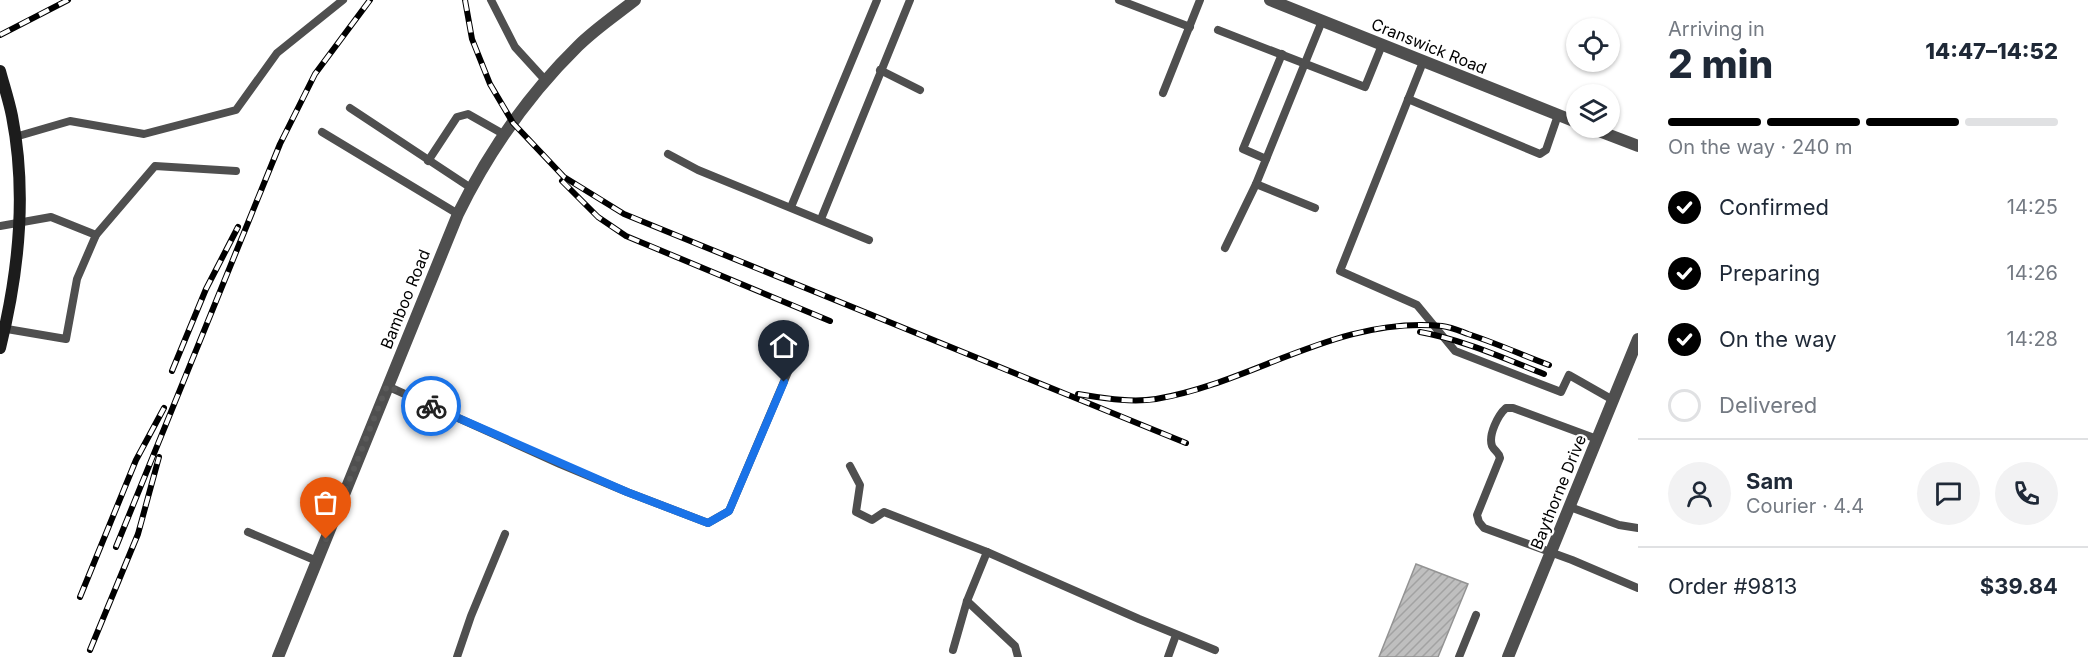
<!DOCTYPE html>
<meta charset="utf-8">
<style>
body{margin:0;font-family:Inter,sans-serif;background:#f2f2f3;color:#1f2937;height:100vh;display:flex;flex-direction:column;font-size:22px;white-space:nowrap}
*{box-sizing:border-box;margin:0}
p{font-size:20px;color:#747a83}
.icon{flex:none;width:33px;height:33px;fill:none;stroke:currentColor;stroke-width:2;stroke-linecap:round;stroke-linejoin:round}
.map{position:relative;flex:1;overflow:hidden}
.sheet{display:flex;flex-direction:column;background:#fff;width:450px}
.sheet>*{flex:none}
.fabs{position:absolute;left:1566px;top:18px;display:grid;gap:12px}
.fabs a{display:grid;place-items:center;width:54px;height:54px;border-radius:50%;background:#fff;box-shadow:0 2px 4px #0004;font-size:30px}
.pin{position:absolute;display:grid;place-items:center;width:51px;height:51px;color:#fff;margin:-62px -26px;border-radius:50% 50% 50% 0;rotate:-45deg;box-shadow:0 0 6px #0007}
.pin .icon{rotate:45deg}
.courier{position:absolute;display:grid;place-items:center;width:60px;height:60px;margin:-30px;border:4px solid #1a73e8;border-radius:50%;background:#fff;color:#222;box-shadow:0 2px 8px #0007}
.summary em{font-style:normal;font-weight:800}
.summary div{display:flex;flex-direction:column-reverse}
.summary{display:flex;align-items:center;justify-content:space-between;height:102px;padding:0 30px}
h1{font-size:39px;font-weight:800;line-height:45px}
.bar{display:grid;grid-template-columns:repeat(4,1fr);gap:9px 6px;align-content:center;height:72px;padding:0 30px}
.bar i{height:8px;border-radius:4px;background:#e0e1e3}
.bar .active{background:#000}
.bar p{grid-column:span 4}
.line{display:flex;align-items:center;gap:15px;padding:0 30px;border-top:2px solid #e0e1e3}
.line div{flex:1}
.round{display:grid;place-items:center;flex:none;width:63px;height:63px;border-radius:32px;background:#f2f2f3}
ol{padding:0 30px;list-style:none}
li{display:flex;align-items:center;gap:18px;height:66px}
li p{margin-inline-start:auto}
li .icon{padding:6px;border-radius:50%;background:#000;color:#fff;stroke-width:4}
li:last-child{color:#747a83}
li i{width:33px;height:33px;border:3px solid #e0e1e3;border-radius:50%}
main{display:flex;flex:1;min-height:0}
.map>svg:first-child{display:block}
</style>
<main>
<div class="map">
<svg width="1638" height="657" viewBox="0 0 1638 657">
<defs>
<pattern id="building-hatch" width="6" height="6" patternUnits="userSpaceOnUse" patternTransform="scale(1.5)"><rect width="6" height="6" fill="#bfbfbf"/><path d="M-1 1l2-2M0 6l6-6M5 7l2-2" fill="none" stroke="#a2a2a2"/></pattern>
</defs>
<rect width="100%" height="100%" fill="#fff"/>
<polygon fill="url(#building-hatch)" stroke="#939393" stroke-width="1.5" points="1416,564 1468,584 1438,657 1379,657"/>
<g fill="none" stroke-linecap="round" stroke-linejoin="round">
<g stroke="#4f4f4f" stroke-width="8">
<polyline points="491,0 515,47 546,81"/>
<polyline points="1119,0 1190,27"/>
<polyline points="1218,30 1365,87 1382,45"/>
<polyline points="1423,62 1340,271 1417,305 1455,351 1561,392 1569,375 1613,400"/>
<polyline points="880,70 920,90"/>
<polyline points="1163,93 1200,0"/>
<polyline points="1408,99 1540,154 1546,150 1558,115"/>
<polyline points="350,108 471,188"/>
<polyline points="322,132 458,214"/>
<polyline points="15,137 70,121 144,134 236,110 277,53 343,0"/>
<polyline points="668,154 698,170 869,240"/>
<polyline points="1266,159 1243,149 1282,54"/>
<polyline points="428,161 457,117 468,114 505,135"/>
<polyline points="1256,184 1315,208"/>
<polyline points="791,207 877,0"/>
<polyline points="821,219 910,0"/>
<polyline points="0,226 51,217 96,235"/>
<polyline points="1225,248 1256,184 1322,21"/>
<polyline points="1,328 66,339 77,279 96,235 155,166 236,171"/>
<polyline points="387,386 560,464 627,492 708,523 729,511 802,339"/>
<path d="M1597,439L1513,408H1506C1498,415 1488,435 1492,446C1495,452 1499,452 1500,458L1477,515L1479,522L1484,528L1572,560L1638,588"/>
<polyline points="850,466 860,485 856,512 872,520 884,512 987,552 1139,619 1215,650"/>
<polyline points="1570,507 1619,525 1638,528"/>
<polyline points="248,532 317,561"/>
<polyline points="967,601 1015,646 1018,657"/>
<polyline points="953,650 967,601 987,552"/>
<polyline points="457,657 471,616 505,534"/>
<polyline points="1168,657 1176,635"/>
<polyline points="1459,657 1476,615"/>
</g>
<g stroke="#4f4f4f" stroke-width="12">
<polyline points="1270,0 1576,122"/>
<polyline points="1591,128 1638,146"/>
<path d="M278,657L458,214C488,153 529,94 578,46C595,29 616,15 635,0"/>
<polyline points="1508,657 1638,339"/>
</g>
<path stroke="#1c1c1c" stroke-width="12" d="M0,71C4,86 9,101 12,116C27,192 19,272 0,348"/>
<defs>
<g id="rail">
<polyline points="465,0 472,39 490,84 513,123 564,177 624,214 1186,443"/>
<polyline points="0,35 68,0"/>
<polyline points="562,181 598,217 626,236 830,321"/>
<path d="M1420,332C1464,340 1503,358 1544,374"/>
<polyline points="172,371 206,289 238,227"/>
<path d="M1078,394C1104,398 1130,403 1156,399C1253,383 1337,316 1442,326C1451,327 1460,331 1468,334C1496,343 1522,355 1549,365"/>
<polyline points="116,547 280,144 315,74 370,0"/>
<polyline points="80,597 136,460 164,408"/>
<polyline points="90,650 138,534 159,457"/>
</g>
</defs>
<use href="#rail" stroke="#000" stroke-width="6"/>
<use href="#rail" stroke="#fff" stroke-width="4" stroke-dasharray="11" stroke-linecap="butt"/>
</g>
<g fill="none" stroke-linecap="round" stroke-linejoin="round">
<polyline stroke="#595959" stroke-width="6" stroke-dasharray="0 10.8" points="326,539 387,386 431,406"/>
<polyline stroke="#1a73e8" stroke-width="8" points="431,406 627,492 708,523 729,511 784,382"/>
</g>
<g text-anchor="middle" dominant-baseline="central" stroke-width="4.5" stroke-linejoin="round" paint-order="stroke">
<g font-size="16" fill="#000" stroke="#fff">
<text transform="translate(1429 46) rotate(22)">Cranswick Road</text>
<text transform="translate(405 299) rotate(-68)">Bamboo Road</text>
<text transform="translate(1558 492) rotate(-68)">Baythorne Drive</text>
</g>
</g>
</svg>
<div class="fabs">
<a><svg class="icon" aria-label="locate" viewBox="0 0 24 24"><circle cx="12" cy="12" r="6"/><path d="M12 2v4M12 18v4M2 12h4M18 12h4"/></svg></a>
<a><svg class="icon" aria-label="layers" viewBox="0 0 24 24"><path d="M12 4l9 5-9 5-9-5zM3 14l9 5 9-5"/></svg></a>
</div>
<div class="pin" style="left:326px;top:539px;background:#ea580c"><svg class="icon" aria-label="bag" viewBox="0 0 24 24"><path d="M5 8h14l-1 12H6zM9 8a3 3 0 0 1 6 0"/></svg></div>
<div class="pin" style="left:784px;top:382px;background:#1f2937"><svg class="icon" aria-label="home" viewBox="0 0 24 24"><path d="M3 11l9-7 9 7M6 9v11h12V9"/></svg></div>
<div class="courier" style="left:431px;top:406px"><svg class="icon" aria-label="bike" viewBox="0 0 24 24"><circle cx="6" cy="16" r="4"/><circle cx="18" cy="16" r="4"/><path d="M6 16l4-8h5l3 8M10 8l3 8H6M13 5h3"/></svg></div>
</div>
<section class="sheet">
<div class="summary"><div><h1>2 min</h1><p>Arriving in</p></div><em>14:47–14:52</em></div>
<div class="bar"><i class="active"></i><i class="active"></i><i class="active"></i><i></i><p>On the way · 240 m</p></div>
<ol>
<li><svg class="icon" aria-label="check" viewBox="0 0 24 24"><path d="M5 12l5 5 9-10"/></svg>Confirmed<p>14:25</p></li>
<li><svg class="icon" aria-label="check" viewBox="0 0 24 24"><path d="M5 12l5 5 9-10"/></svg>Preparing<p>14:26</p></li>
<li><svg class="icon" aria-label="check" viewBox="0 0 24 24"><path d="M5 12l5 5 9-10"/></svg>On the way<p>14:28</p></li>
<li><i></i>Delivered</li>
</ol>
<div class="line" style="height:108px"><a class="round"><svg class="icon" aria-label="person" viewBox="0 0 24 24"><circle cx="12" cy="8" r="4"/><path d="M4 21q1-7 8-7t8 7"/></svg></a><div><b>Sam</b><p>Courier · 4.4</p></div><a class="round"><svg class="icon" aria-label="chat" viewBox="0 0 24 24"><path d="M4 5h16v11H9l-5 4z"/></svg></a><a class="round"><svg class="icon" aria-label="phone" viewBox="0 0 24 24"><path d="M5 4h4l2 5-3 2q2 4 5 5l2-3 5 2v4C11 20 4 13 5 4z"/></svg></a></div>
<div class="line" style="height:78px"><div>Order #9813</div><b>$39.84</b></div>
</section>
</main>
